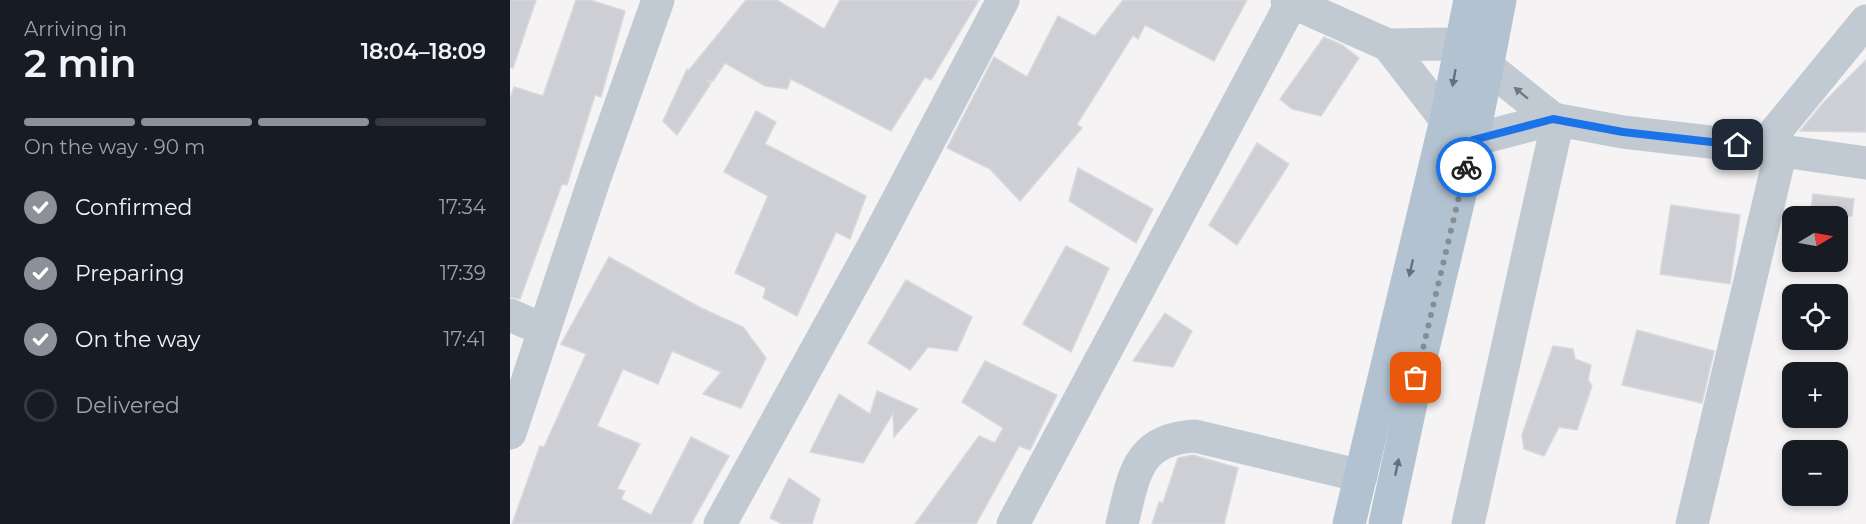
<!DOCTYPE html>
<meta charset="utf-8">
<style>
body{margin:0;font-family:Montserrat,sans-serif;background:#20242c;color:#f1f3f6;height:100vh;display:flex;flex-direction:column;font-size:22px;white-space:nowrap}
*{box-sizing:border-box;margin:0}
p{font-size:20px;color:#9ea1a6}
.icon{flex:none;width:33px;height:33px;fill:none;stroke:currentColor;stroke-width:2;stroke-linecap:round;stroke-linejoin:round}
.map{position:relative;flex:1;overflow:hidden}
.side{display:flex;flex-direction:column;background:#171b24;width:510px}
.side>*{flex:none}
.needle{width:39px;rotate:80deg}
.buttons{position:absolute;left:1272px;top:206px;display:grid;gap:12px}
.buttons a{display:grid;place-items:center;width:66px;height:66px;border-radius:12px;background:#171b24;box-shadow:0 3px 9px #0003;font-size:30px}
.pin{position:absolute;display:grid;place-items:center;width:51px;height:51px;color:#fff;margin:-26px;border-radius:12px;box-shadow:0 3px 9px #0006}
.courier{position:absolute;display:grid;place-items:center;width:60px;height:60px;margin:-30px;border:4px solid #1a73e8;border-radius:50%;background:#fff;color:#222;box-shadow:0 2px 8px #0007}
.summary em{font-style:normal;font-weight:600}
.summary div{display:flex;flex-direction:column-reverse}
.summary{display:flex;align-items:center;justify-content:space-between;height:102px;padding:0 24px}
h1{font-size:39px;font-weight:600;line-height:45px}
.bar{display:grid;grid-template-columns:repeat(4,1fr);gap:9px 6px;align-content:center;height:72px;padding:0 24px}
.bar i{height:8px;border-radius:4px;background:#363941}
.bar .on{background:#8c9099}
.bar p{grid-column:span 4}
ol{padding:0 24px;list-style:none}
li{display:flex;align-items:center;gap:18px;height:66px}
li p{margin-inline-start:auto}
li .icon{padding:6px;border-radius:50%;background:#8c9099;color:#fff;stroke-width:4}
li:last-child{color:#9ea1a6}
li i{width:33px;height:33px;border:3px solid #363941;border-radius:50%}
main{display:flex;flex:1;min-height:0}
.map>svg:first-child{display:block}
</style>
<main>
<section class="side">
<div class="summary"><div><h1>2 min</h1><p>Arriving in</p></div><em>18:04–18:09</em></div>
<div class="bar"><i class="on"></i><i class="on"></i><i class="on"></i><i></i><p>On the way · 90 m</p></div>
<ol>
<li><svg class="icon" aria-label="check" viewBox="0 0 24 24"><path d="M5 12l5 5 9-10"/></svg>Confirmed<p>17:34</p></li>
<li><svg class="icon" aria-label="check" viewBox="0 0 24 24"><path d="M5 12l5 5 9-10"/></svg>Preparing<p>17:39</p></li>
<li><svg class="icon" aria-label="check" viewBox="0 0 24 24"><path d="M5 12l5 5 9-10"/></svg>On the way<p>17:41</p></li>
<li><i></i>Delivered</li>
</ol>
</section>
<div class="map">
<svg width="1356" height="524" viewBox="0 0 1356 524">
<rect width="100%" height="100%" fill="#f5f3f3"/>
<g fill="#cdcfd5" stroke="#d7d9de" stroke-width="1.5">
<polygon points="0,0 26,0 3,68 0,67"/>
<polygon points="66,0 80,0 115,11 91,97 85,95 57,185 52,184 10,299 0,297 0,99 4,87 33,96"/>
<polygon points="236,0 267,0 314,29 330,0 469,0 421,80 415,77 381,131 281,79 277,89 255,86 215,63 203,81 196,81 201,83 167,135 153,121 177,69 179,70"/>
<polygon points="613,0 737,0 704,61 635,25 628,39 623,35 567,124 572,128 510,201 480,169 437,148 484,57 517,77 548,16 585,36"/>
<polygon points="814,37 832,45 849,58 811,116 782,109 770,99"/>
<polygon points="1356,60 1356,132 1290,131 1313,103"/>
<polygon points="246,111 266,122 255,144 356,196 340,239 326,232 287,316 253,298 256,288 225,273 258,196 214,172"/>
<polygon points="747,143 779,164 727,245 699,225"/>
<polygon points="568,168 643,209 626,243 559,201"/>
<polygon points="1303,194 1344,199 1342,216 1300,216"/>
<polygon points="1161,205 1230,215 1220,284 1150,274"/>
<polygon points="556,246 599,268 561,352 513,324"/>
<polygon points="99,257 189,307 233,327 256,358 231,408 193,394 211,372 162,351 148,384 113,369 87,426 130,444 107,489 115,491 111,499 141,515 181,437 219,456 181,524 2,524 30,446 34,447 76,354 51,344"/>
<polygon points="396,280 462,317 447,351 418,347 400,370 358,343"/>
<polygon points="655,313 682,331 663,367 623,361"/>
<polygon points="1127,330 1204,351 1192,403 1112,385"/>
<polygon points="1043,346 1063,349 1065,359 1081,365 1078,380 1082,386 1067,430 1049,427 1034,456 1014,449 1012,435"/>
<polygon points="475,361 547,395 520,450 509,446 466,524 405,524 469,436 485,443 493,428 452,402"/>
<polygon points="367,391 408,409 384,437 383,413 353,463 300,452 329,394 360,414"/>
<polygon points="683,455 728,468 714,524 642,524 649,502 653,503 668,458"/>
<polygon points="279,478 310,499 302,524 272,524 260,518"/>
</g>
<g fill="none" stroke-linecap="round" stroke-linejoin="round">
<g stroke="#c1cad2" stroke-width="33">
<polyline points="777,0 878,45 935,44 950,46"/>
<polyline points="878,45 936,120"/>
<polyline points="978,67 1043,119"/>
<polyline points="963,140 1043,119 1113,132 1252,148 1356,163"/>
<polyline points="1252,148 1356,21"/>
<polyline points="0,315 34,330"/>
<polyline points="0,433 85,177 148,0"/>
<polyline points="210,524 363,247 493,0"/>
<polyline points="503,524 782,2 781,0"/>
<path d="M612,524C624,476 626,439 685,436L851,476"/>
<polyline points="958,524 1048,120"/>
<polyline points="1182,524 1271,151"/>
</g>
<g stroke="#b3c2d1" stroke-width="33">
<polyline points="839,524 936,120 960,0"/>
<polyline points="875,524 911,357 963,140 990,0"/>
</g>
</g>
<defs><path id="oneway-solid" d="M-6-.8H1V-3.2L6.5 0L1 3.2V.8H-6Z" transform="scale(1.5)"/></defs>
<g fill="#64717d">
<use href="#oneway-solid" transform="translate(944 78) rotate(100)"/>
<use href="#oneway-solid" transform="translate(901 268) rotate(103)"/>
<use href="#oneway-solid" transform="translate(887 467) rotate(-78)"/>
</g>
<use fill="#6e7983" href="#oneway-solid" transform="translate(1011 93) rotate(-141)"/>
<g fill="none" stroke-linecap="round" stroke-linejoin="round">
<polyline stroke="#868d94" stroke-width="6" stroke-dasharray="0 10.8" points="906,378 956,167"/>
<polyline stroke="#1a73e8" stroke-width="8" points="956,167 963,140 1043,119 1113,132 1228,145"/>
</g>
</svg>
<div class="buttons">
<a><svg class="needle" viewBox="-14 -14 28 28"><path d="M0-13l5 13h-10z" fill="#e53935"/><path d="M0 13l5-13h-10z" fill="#9ea1a6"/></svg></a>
<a><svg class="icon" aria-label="locate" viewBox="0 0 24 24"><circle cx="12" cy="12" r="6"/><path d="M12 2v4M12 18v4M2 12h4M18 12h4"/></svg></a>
<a>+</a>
<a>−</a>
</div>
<div class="pin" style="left:906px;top:378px;background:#ea580c"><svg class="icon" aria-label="bag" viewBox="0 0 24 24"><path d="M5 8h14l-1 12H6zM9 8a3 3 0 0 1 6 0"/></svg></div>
<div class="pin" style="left:1228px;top:145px;background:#1f2937"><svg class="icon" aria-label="home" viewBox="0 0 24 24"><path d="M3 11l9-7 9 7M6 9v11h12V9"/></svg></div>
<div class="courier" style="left:956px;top:167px"><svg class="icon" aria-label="bike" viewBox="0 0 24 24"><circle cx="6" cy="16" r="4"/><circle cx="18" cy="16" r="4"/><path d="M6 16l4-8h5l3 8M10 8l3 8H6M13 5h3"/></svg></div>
</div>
</main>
